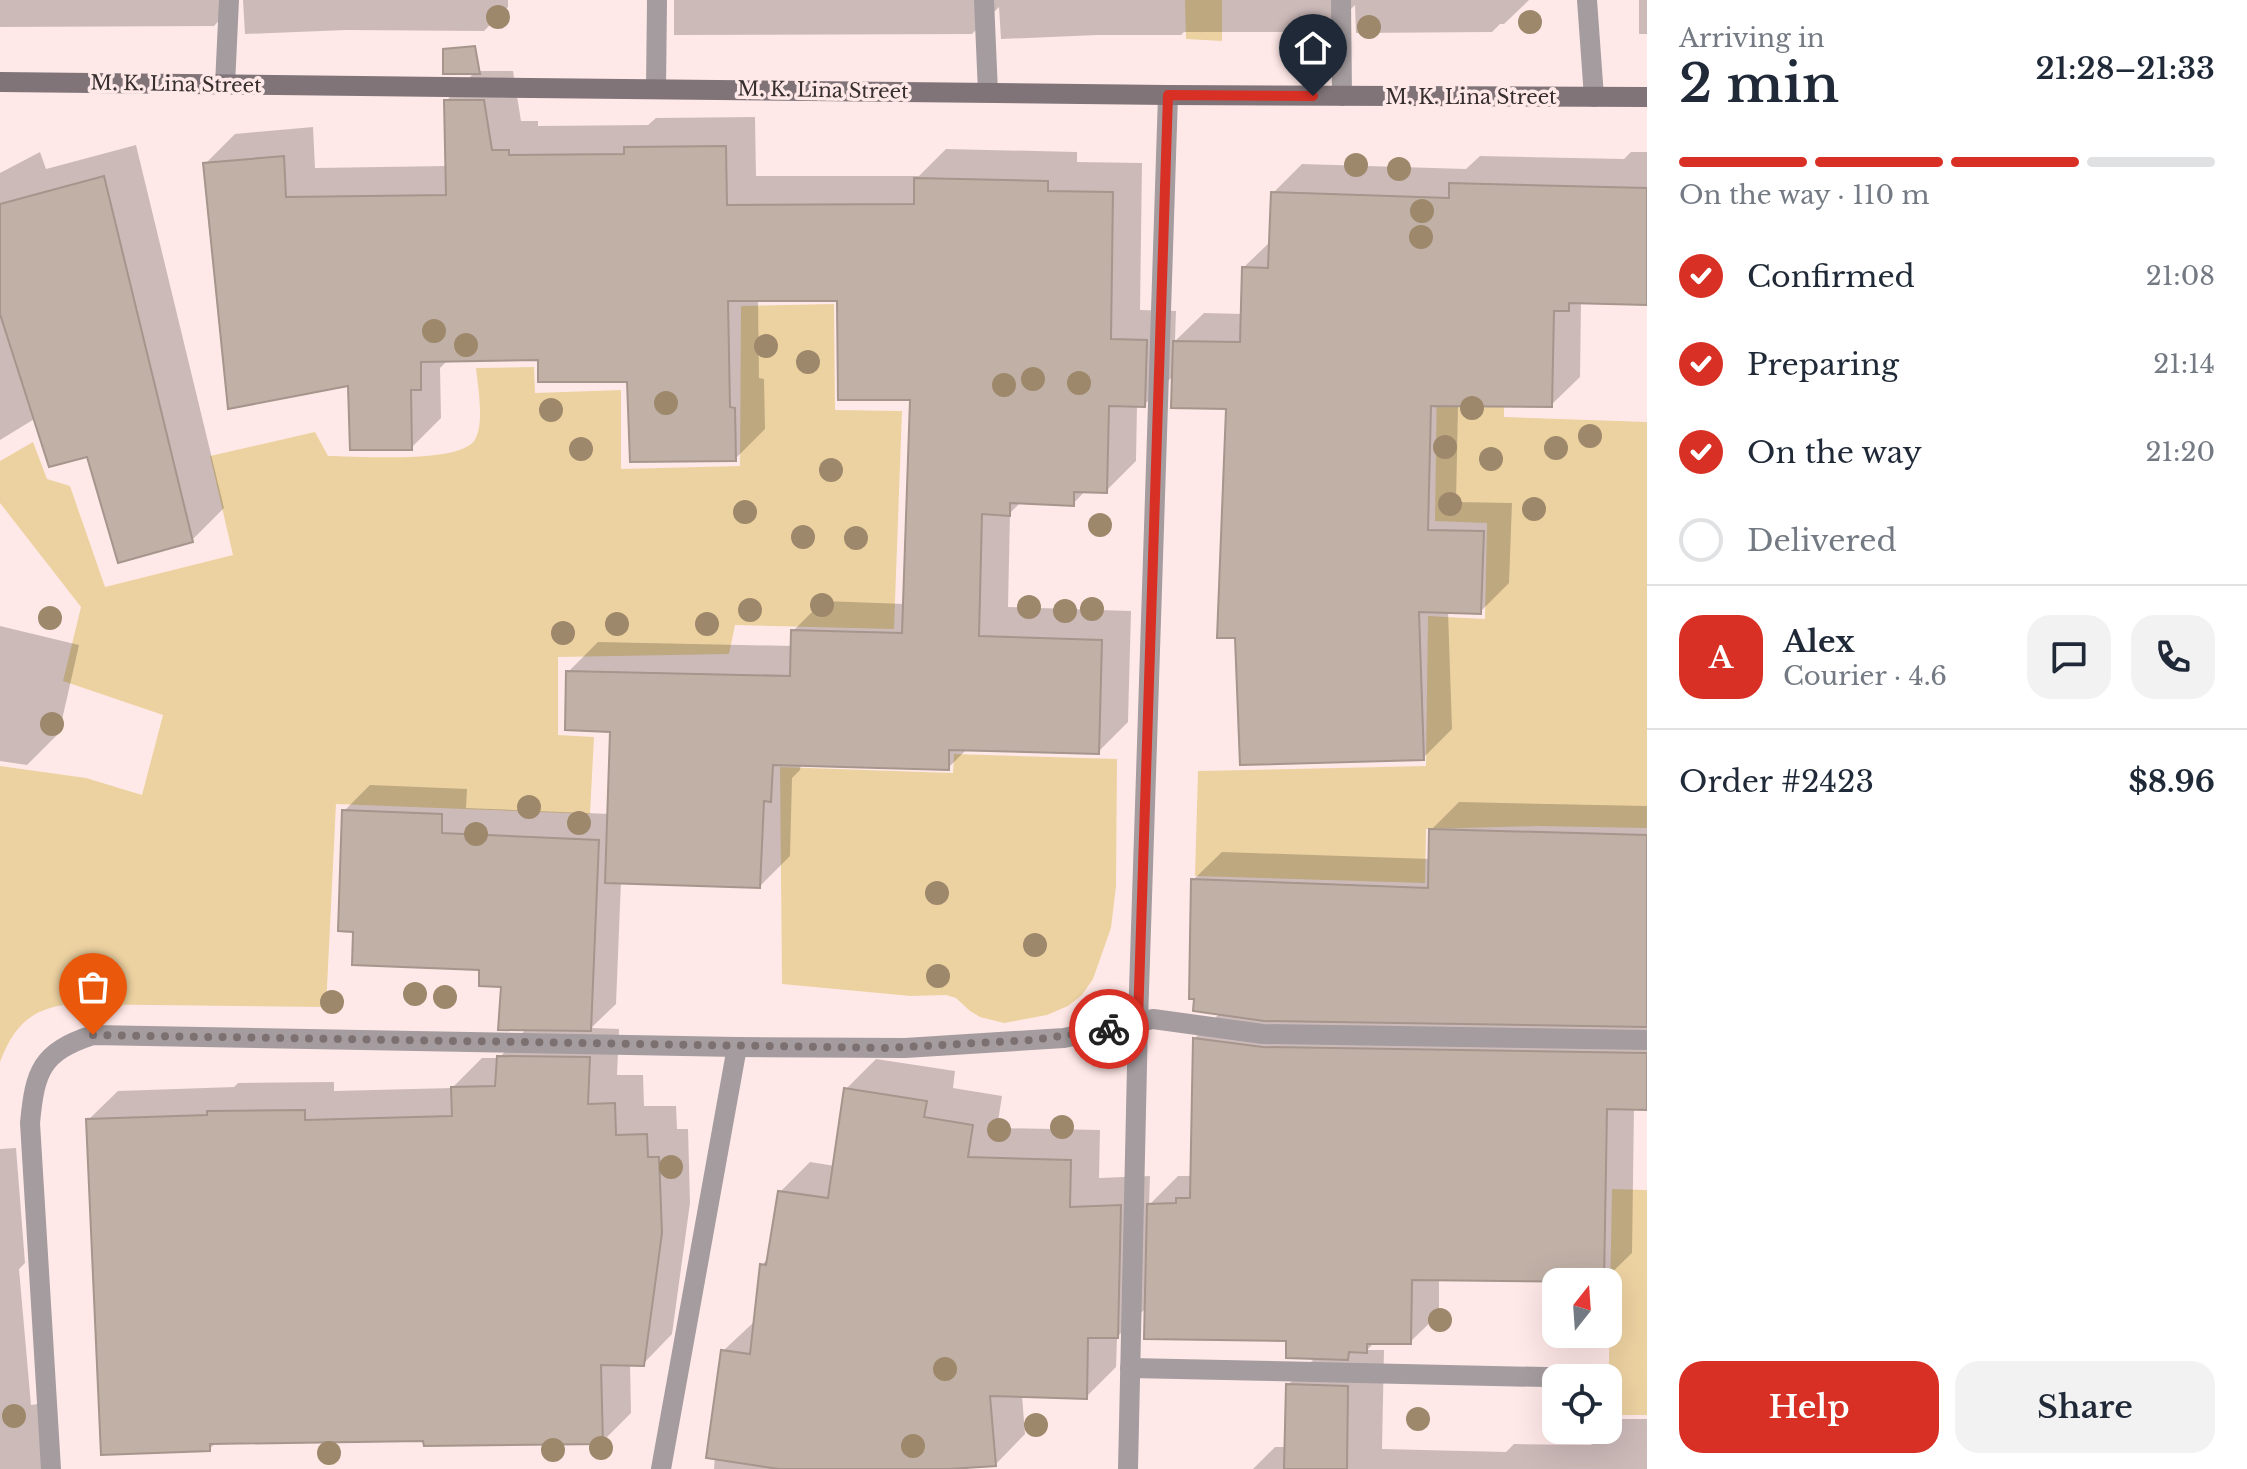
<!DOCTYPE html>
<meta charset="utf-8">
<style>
body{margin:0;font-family:"Libre Baskerville",serif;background:#f2f2f3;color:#1f2937;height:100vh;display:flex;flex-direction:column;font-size:30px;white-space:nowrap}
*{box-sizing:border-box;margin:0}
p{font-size:26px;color:#747a83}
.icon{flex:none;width:44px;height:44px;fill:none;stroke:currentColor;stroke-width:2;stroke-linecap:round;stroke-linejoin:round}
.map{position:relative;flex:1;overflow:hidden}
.drawer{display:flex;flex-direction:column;background:#fff;width:600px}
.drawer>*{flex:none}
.needle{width:52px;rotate:17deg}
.buttons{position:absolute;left:1542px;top:1268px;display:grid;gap:16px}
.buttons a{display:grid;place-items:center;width:80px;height:80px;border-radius:16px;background:#fff;box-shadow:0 8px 32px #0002;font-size:40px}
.pin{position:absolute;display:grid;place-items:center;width:68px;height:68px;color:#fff;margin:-82px -34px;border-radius:50% 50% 50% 0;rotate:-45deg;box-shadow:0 0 8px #0007}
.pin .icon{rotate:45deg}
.courier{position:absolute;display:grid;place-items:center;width:80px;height:80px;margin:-40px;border:6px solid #d93025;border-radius:50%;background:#fff;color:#222;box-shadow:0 2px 10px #0007}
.head em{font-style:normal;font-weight:600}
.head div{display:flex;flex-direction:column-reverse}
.head{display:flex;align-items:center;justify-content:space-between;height:136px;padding:0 32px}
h1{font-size:52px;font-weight:600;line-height:60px}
.bar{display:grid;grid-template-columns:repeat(4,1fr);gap:12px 8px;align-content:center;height:96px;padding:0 32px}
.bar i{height:10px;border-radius:6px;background:#e0e1e3}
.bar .selected{background:#d93025}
.bar p{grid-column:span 4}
.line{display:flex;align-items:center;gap:20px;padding:0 32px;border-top:2px solid #e0e1e3}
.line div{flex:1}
.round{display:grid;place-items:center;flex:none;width:84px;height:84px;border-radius:24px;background:#f2f2f3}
ol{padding:0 32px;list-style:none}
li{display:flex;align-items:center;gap:24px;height:88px}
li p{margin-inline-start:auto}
li .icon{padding:8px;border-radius:50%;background:#d93025;color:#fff;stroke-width:4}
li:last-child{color:#747a83}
li i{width:44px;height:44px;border:4px solid #e0e1e3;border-radius:50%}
.action{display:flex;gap:16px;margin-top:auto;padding:16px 32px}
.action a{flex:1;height:92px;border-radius:24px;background:#d93025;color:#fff;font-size:32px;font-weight:600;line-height:92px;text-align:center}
.action a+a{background:#f2f2f3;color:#1f2937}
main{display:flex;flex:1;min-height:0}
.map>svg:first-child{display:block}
</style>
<main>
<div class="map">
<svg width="1647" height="1469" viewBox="0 0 1647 1469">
<rect width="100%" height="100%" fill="#ffe9e8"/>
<g fill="#edd2a1">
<polygon points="1185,0 1222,0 1222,41 1186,39"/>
<path d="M834,304L835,410L902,411L894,629L735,625L729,654L558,657V735L594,737L590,814L336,804L326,1007L71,1004C32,1008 14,1025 0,1062V766L86,778L142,795L163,715L63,681L81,607L0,503V461L33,442L47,479L70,486L105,587L233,555L210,456L315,432L328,456C356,456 457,464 474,441C485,426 478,387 476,368L534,367L535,393L621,390V469L740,466L741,306Z"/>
<polygon points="1437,377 1504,377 1504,417 1647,422 1647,828 1538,826 1426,829 1425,883 1195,876 1198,771 1426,766 1428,616 1485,619 1487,523 1435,521"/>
<polygon points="954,754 1117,759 1116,886 1111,928 1093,979 1082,995 1068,1006 1047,1015 1004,1023 980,1017 970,1011 956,998 946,995 911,996 782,984 780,767 953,773"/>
<polygon points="1612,1189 1647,1190 1647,1415 1608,1415"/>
</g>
<g fill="#0003">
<polygon points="0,0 238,0 214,26 0,27"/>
<polygon points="243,0 508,0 508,7 484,31 346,30 245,34"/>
<polygon points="674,0 1529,0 1504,24 1500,24 1492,32 1356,33 1355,5 1328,32 1184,32 1181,35 1097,35 1001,39 999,7 972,34 674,35"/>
<rect x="1639" y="0" width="8" height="34"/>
<polygon points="476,71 513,71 521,121 538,121 538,126 648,125 656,118 755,117 756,176 919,176 946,149 1077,152 1077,162 1142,163 1140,310 1176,311 1175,341 1204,313 1243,314 1244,267 1271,241 1273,193 1302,164 1466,169 1480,156 1624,159 1631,152 1647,152 1647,303 1581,301 1580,377 1551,405 1458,405 1456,502 1512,503 1509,583 1480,612 1448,611 1452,729 1423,758 1228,407 1174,375 1144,405 1137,405 1136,461 1106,491 1086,490 1073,504 1021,502 1010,513 1008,607 1131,611 1128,722 1098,752 967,749 948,768 801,764 800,770 792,778 790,856 760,886 621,881 616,1004 591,1028 619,1029 617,1075 643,1075 644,1106 676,1106 677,1129 688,1129 690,1203 672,1334 643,1364 630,1364 631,1413 602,1442 425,1439 217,1442 209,1449 88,1120 118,1091 234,1087 238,1083 334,1082 334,1091 452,1088 482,1058 499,1058 527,1028 503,985 481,968 355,930 344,811 370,785 467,789 466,808 610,814 612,730 568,672 598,642 793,646 793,631 823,601 905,604 912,398 839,299 758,299 759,378 764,379 765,429 735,459 628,380 540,358 449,359 440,368 441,418 411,448 350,383 205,164 235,134 313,127 315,168 447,166 446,101"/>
<polygon points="136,145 224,508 192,540 89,454 36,418 0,440 0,173 40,152 46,169"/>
<polygon points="0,626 79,645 59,733 27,765 0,761"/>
<polygon points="1459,802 1647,806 1647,1108 1634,1108 1632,1253 1603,1281 1439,1278 1439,1314 1410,1342 1375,1342 1367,1350 1384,1350 1382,1449 1506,1452 1514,1444 1591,1445 1617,1419 1647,1419 1647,1469 1253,1469 1275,1447 1286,1447 1288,1385 1316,1357 1288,1339 1147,1307 1117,1337 1116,1367 1086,1397 1022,1395 1025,1434 996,1464 968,1466 968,1469 714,1469 723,1351 755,1321 762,1265 769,1257 780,1192 810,1162 835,1166 846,1089 876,1059 955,1071 953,1088 1002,1096 997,1128 1100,1130 1099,1178 1150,1176 1149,1205 1178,1176 1192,1176 1195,1038 1220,1013 1193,880 1222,852 1430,859 1431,830"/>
<polygon points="16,1148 25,1263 19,1269 31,1405 44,1403 49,1469 0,1469 0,1149"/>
</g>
<g fill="#c0b0a6" stroke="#a5958c" stroke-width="2">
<polygon points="475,46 480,74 443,74 443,49"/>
<polygon points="444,100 484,100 492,150 509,150 509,155 624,154 624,147 726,146 727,205 914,204 914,178 1048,181 1048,191 1113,192 1111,339 1147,340 1145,407 1109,406 1107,493 1074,492 1074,506 1010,503 1010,516 982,514 979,636 1102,640 1099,754 949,750 949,770 773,765 771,802 764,801 760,888 605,883 610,732 565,730 566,671 790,676 791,630 902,633 910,400 838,400 837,301 728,301 730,407 735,408 736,461 630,462 627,382 538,382 538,360 421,362 421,390 411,390 412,450 350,450 348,386 228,409 203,163 284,156 286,197 446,195"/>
<polygon points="104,176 193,542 118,563 87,457 49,467 0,314 0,204"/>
<polygon points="1449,183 1647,188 1647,305 1569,303 1569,311 1554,311 1552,407 1431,406 1428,530 1484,531 1481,614 1419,612 1424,760 1240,765 1235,638 1217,638 1226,409 1171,408 1173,341 1240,342 1242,267 1268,268 1271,192 1449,198"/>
<polygon points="342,810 442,814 442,833 599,840 591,1031 498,1030 501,987 479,986 479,970 352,965 353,932 338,931"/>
<polygon points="1429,829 1647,835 1647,1027 1264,1021 1193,1011 1194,999 1189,999 1191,879 1428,888"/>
<polygon points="1193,1038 1263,1047 1647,1053 1647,1110 1607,1109 1604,1282 1412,1280 1411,1344 1367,1344 1367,1353 1349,1352 1348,1360 1286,1358 1286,1341 1144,1339 1147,1204 1176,1203 1176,1198 1190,1198"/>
<polygon points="497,1056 590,1057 588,1104 615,1103 616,1135 647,1134 648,1157 659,1157 662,1233 644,1366 601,1365 603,1444 424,1446 423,1441 210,1444 210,1451 101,1455 86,1119 207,1115 207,1111 305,1110 305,1120 452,1116 451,1087 495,1086"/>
<polygon points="844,1088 927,1101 924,1117 973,1125 968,1157 1071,1160 1070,1207 1121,1205 1118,1338 1088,1338 1087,1399 990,1396 996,1466 949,1469 779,1469 706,1458 721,1350 750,1354 760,1264 766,1265 778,1191 828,1198"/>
<polygon points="1286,1384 1348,1386 1347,1469 1284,1469"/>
</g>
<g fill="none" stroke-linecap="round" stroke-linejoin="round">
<g stroke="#a49c9f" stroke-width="20">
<polyline points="984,0 988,92"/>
<polyline points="1341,0 1342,96"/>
<polyline points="656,88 657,0"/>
</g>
<g stroke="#a49c9f" stroke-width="20">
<polyline points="1587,0 1594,97"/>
<polyline points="225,85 229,0"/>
<polyline points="1130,1368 1589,1378"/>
<path d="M51,1469L30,1123C35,1071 41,1052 93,1035L737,1047L905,1048L1064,1038L1153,1019L1263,1034L1647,1040"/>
<polyline points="661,1469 737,1047"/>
<polyline points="1128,1469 1138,1021 1168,95"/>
</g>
<polyline stroke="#807479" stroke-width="20" points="0,82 1168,95 1647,97"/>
</g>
<g fill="#9e886b">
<circle cx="498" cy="17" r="12"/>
<circle cx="1530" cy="22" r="12"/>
<circle cx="1369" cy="27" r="12"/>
<circle cx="1356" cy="165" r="12"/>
<circle cx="1399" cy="169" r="12"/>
<circle cx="1422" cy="211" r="12"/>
<circle cx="1421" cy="237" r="12"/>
<circle cx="434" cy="331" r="12"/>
<circle cx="466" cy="345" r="12"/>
<circle cx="766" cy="346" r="12"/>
<circle cx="808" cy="362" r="12"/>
<circle cx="1033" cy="379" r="12"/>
<circle cx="1079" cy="383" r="12"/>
<circle cx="1004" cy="385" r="12"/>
<circle cx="666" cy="403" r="12"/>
<circle cx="1472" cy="408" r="12"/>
<circle cx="551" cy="410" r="12"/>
<circle cx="1590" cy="436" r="12"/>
<circle cx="1445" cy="447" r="12"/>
<circle cx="1556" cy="448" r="12"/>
<circle cx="581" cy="449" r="12"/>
<circle cx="1491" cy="459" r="12"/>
<circle cx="831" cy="470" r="12"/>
<circle cx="1450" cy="504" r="12"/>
<circle cx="1534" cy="509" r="12"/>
<circle cx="745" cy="512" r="12"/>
<circle cx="1100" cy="525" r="12"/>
<circle cx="803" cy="537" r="12"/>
<circle cx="856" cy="538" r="12"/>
<circle cx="822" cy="605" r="12"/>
<circle cx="1029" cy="607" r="12"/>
<circle cx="1092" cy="609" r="12"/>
<circle cx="750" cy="610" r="12"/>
<circle cx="1065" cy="611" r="12"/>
<circle cx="50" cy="618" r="12"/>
<circle cx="617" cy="624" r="12"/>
<circle cx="707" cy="624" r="12"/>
<circle cx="563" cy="633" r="12"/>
<circle cx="52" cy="724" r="12"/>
<circle cx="529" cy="807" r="12"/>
<circle cx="579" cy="823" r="12"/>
<circle cx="476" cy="834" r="12"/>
<circle cx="937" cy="893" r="12"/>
<circle cx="1035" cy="945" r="12"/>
<circle cx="938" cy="976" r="12"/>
<circle cx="415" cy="994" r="12"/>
<circle cx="445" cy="997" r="12"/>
<circle cx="332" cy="1002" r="12"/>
<circle cx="1062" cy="1127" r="12"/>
<circle cx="999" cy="1130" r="12"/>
<circle cx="671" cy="1167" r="12"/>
<circle cx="1440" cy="1320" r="12"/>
<circle cx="945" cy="1369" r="12"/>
<circle cx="14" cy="1416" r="12"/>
<circle cx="1418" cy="1419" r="12"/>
<circle cx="1036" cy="1425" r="12"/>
<circle cx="913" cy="1446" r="12"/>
<circle cx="601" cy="1448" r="12"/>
<circle cx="553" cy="1450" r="12"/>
<circle cx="329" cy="1453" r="12"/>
</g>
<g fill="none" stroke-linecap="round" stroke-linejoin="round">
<polyline stroke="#7d7070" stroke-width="8" stroke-dasharray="0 14.4" points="93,1035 886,1048 1033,1040 1109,1029"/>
<polyline stroke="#d93025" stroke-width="10" points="1109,1029 1138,1021 1168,95 1313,96"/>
</g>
<g text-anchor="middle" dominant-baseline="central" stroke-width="7" stroke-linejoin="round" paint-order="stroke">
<g font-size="20" fill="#372f2f" stroke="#ffe9e8">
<text transform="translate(176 84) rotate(1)">M. K. Lina Street</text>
<text transform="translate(823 90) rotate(1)">M. K. Lina Street</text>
<text x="1471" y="97">M. K. Lina Street</text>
</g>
</g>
</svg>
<div class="buttons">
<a><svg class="needle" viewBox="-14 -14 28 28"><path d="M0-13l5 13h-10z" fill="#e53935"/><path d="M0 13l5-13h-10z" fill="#747a83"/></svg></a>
<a><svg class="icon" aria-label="locate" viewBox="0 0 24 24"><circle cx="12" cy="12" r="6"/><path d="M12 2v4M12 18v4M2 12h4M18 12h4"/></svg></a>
</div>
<div class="pin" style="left:93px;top:1035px;background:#ea580c"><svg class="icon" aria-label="bag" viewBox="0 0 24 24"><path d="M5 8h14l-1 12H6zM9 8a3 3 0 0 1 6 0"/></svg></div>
<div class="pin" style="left:1313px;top:96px;background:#1f2937"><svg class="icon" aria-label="home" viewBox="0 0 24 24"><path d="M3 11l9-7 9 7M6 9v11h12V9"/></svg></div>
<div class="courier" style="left:1109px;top:1029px"><svg class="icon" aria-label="bike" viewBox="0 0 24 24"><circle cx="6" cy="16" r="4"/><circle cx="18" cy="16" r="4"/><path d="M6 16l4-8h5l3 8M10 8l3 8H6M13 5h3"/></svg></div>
</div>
<section class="drawer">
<div class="head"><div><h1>2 min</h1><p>Arriving in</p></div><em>21:28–21:33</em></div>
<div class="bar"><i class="selected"></i><i class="selected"></i><i class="selected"></i><i></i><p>On the way · 110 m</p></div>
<ol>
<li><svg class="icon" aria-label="check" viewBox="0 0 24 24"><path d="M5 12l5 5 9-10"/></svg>Confirmed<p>21:08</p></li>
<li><svg class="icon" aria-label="check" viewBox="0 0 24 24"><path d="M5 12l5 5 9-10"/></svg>Preparing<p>21:14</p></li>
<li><svg class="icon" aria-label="check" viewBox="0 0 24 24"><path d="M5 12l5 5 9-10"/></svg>On the way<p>21:20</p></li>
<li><i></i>Delivered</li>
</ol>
<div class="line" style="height:144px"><b class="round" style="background:#d93025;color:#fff">A</b><div><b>Alex</b><p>Courier · 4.6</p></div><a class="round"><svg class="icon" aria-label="chat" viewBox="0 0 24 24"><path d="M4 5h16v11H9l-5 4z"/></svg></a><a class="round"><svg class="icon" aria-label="phone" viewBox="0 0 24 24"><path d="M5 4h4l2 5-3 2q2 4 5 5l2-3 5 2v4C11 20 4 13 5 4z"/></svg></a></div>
<div class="line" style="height:104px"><div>Order #2423</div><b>$8.96</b></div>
<div class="action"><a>Help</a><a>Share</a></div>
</section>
</main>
